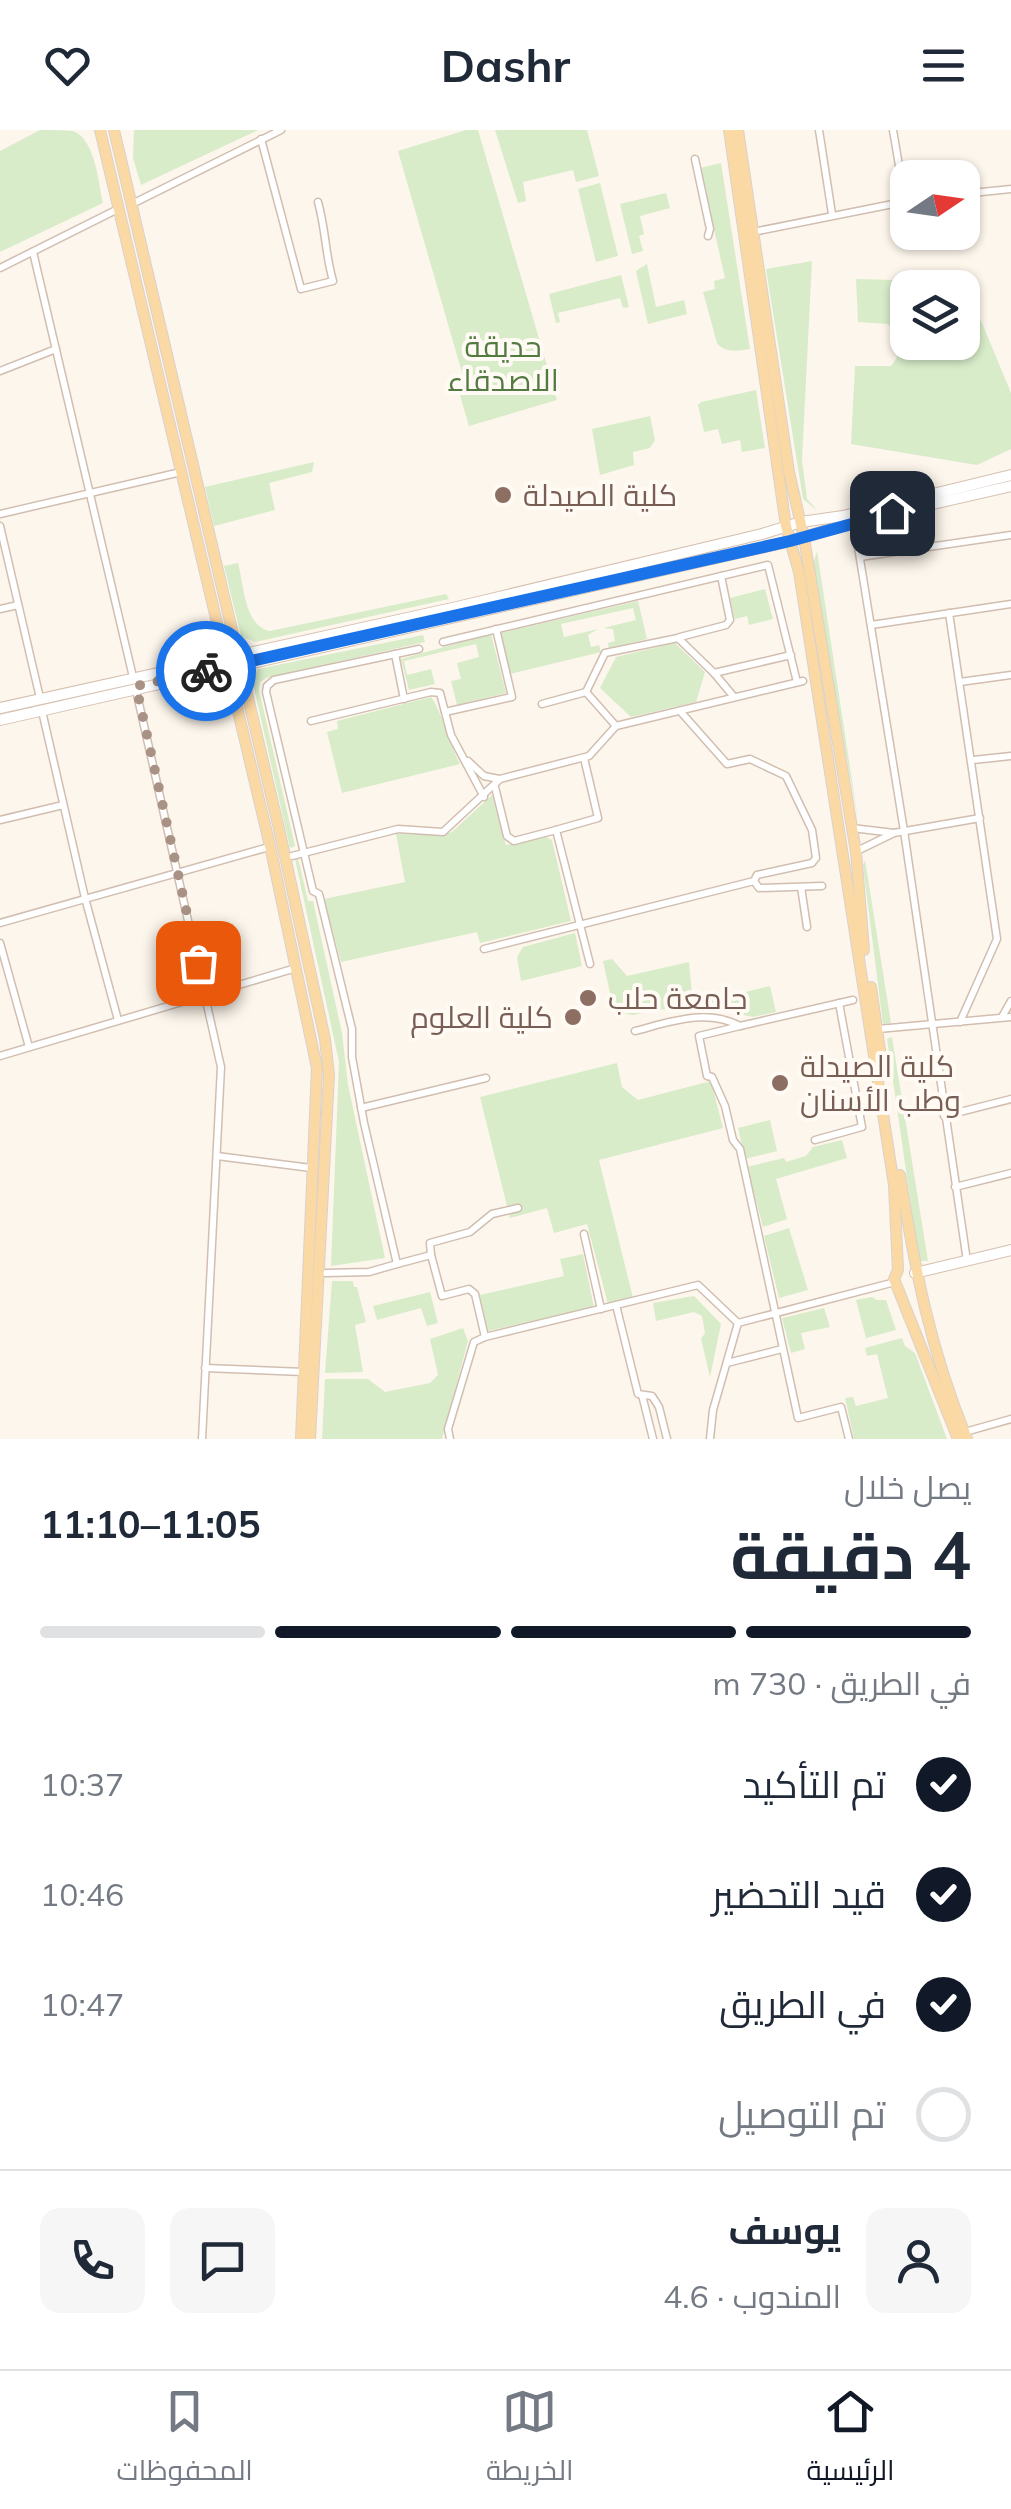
<!DOCTYPE html>
<html lang="ar">
<meta charset="utf-8">
<style>
body{margin:0;font-family:Mulish,Cairo,sans-serif;background:#f6f6f7;color:#1f2937;direction:rtl;height:100vh;display:flex;flex-direction:column;font-size:38px;white-space:nowrap}
*{box-sizing:border-box;margin:0}
p{font-size:32px;color:#747a83}
.icon{flex:none;width:55px;height:55px;fill:none;stroke:currentColor;stroke-width:2;stroke-linecap:round;stroke-linejoin:round}
.map{position:relative;height:1309px;overflow:hidden;direction:ltr}
.details{display:flex;flex-direction:column;background:#fff;flex:1}
.details>*{flex:none}
.needle{width:65px;rotate:77deg}
.controls{position:absolute;left:890px;top:30px;display:grid;gap:20px}
.controls a{display:grid;place-items:center;width:90px;height:90px;border-radius:20px;background:#fff;box-shadow:0 2px 8px #0004;font-size:50px}
.pin{position:absolute;display:grid;place-items:center;width:85px;height:85px;color:#fff;margin:-42px;border-radius:20px;box-shadow:0 5px 15px #0006}
.courier{position:absolute;display:grid;place-items:center;width:100px;height:100px;margin:-50px;border:8px solid #1a73e8;border-radius:50%;background:#fff;color:#222;box-shadow:0 2px 12px #0007}
.summary em{font-style:normal;font-weight:700}
.summary div{display:flex;flex-direction:column-reverse}
.summary{display:flex;align-items:center;justify-content:space-between;height:170px;padding:0 40px}
h1{font-size:65px;font-weight:700;line-height:75px}
.bar{display:grid;grid-template-columns:repeat(4,1fr);gap:15px 10px;align-content:center;height:120px;padding:0 40px}
.bar i{height:12px;border-radius:8px;background:#e0e1e3}
.bar .on{background:#111827}
.bar p{grid-column:span 4}
.line{display:flex;align-items:center;gap:25px;padding:0 40px;border-top:2px solid #e0e1e3}
.line div{flex:1}
.round{display:grid;place-items:center;flex:none;width:105px;height:105px;border-radius:20px;background:#f6f6f7}
ol{padding:0 40px;list-style:none}
li{display:flex;align-items:center;gap:30px;height:110px}
li p{margin-inline-start:auto}
li .icon{padding:10px;border-radius:50%;background:#111827;color:#fff;stroke-width:4}
li:last-child{color:#747a83}
li i{width:55px;height:55px;border:5px solid #e0e1e3;border-radius:50%}
header{display:flex;justify-content:space-between;align-items:center;height:130px;padding:0 40px;background:#fff;font-size:45px;font-weight:700}
.tab-bar{display:flex;justify-content:space-around;align-items:center;height:140px;border-top:2px solid #e0e1e3;background:#fff;font-size:28px;color:#747a83}
.tab-bar a{display:grid;justify-items:center;gap:5px}
.tab-bar .on{color:#111827}
.map>svg:first-child{display:block}
</style>
<header><svg class="icon" aria-label="menu" viewBox="0 0 24 24"><path d="M4 6h16M4 12h16M4 18h16"/></svg>Dashr<svg class="icon" aria-label="heart" viewBox="0 0 24 24"><path d="M12 20l-8-8c-3-5 5-10 8-4 3-6 11-1 8 4z"/></svg></header>
<div class="map">
<svg width="1011" height="1309" viewBox="0 0 1011 1309">
<rect width="100%" height="100%" fill="#fdf6ec"/>
<g fill="#d8ecc9" fill-rule="evenodd">
<path d="M40,0C50,0 64,0 73,1C96,10 98,53 103,73L0,122V21Z"/>
<polygon points="134,0 258,0 141,55 133,28"/>
<polygon points="466,0 478,0 557,270 469,296 457,255 465,253 398,21"/>
<polygon points="495,0 587,0 599,46 576,52 573,40 523,52 526,71 518,73"/>
<path d="M721,33L750,219C739,221 724,223 717,213L703,162L715,159L714,151L725,148L700,38Z"/>
<polygon points="600,53 618,126 596,132 578,59"/>
<polygon points="666,63 670,78 640,86 644,104 639,106 643,121 632,124 620,74"/>
<polygon points="812,131 802,330 807,369 818,381 803,369 766,139"/>
<polygon points="647,134 656,177 684,170 687,184 648,194 636,141"/>
<polygon points="621,145 629,177 623,178 620,168 558,183 560,192 556,193 549,164"/>
<path d="M856,149L965,152L1011,263V319L977,335L851,314L855,236H891L900,223L899,205L888,194L858,192ZM908,158H962V212H908Z"/>
<polygon points="756,260 765,318 742,322 740,310 722,314 718,299 704,302 698,275 701,272"/>
<polygon points="650,286 655,310 650,318 633,322 634,335 600,345 592,299"/>
<polygon points="314,332 312,342 269,353 275,380 214,396 205,357"/>
<polygon points="817,421 858,690 812,438"/>
<path d="M238,433C244,455 244,496 270,501L446,464L449,469L255,512L241,506L224,436Z"/>
<polygon points="765,459 773,489 749,495 747,486 735,489 730,468"/>
<polygon points="638,471 647,509 609,518 608,513 615,511 613,499 603,498 636,490 633,478 561,494 564,507 598,499 588,505 591,517 599,515 601,522 510,544 501,503"/>
<polygon points="491,504 506,563 457,575 451,551 461,549 457,533 479,527 476,514 404,531 407,545 431,539 435,554 409,560 401,529"/>
<polygon points="423,505 425,512 266,548 260,552 259,560 295,716 290,718 252,549 258,539"/>
<polygon points="675,513 705,542 696,572 631,587 600,558 616,527"/>
<path d="M431,567C440,578 451,617 460,634L342,663L327,602L338,599L337,591Z"/>
<polygon points="492,665 506,715 546,707 552,710 571,791 480,813 477,802 341,832 324,769 405,752 396,704 445,705 453,701"/>
<polygon points="298,728 308,771 313,771 342,903 348,955 385,1128 331,1136 339,932 295,729"/>
<polygon points="865,730 891,893 883,894 863,736"/>
<polygon points="575,803 582,836 521,851 517,827 523,817"/>
<polygon points="612,829 627,846 689,832 693,874 632,885 614,881 603,831"/>
<polygon points="770,856 776,882 753,887 703,876 703,872"/>
<polygon points="892,907 928,1131 919,1131 887,909"/>
<polygon points="617,933 622,957 638,970 711,951 723,998 599,1030 633,1168 608,1174 587,1094 554,1103 547,1078 510,1088 480,967"/>
<polygon points="770,990 777,1021 745,1029 738,998"/>
<polygon points="842,1010 847,1028 776,1049 787,1089 763,1097 747,1037 784,1028 786,1032 806,1026 813,1017"/>
<polygon points="789,1098 808,1160 779,1168 764,1106"/>
<polygon points="583,1124 594,1177 488,1201 480,1165 564,1146 560,1129"/>
<polygon points="332,1151 353,1151 354,1157 357,1157 366,1192 355,1195 363,1242 325,1243"/>
<polygon points="430,1162 438,1193 427,1196 421,1178 377,1190 373,1176"/>
<polygon points="694,1166 721,1194 710,1247 701,1209 705,1203 702,1186 694,1182 656,1191 653,1173"/>
<polygon points="872,1167 877,1170 886,1170 896,1200 866,1208 856,1170"/>
<polygon points="824,1178 830,1197 801,1203 805,1219 791,1223 782,1188"/>
<polygon points="463,1198 468,1211 442,1309 322,1309 325,1249 368,1249 385,1262 430,1253 438,1245 430,1209"/>
<polygon points="902,1208 905,1216 915,1223 947,1309 854,1309 845,1268 853,1267 856,1276 888,1268 877,1224 867,1226 865,1218"/>
</g>
<g fill="none" stroke-linecap="round" stroke-linejoin="round">
<defs>
<g id="street">
<polyline points="819,0 832,84"/>
<polyline points="893,0 905,71"/>
<path d="M261,9L301,159L333,151C325,123 326,101 318,72"/>
<polyline points="695,29 710,99 708,106"/>
<polyline points="962,64 1011,59"/>
<polyline points="132,74 281,0"/>
<polyline points="753,102 908,71"/>
<polyline points="33,122 133,547"/>
<polyline points="0,138 118,79"/>
<polyline points="0,241 56,219"/>
<polyline points="0,384 181,342"/>
<polyline points="854,392 904,701 967,1131"/>
<polyline points="0,396 40,568"/>
<polyline points="860,427 1011,405"/>
<polyline points="0,479 18,475"/>
<polyline points="949,483 997,809 960,892"/>
<polyline points="871,495 1011,474"/>
<polyline points="680,507 726,495 730,490 721,446"/>
<polyline points="443,512 768,435 797,552"/>
<polyline points="395,524 404,569"/>
<polyline points="714,543 734,567"/>
<polyline points="960,552 1011,545"/>
<polyline points="136,560 221,937 202,1309"/>
<polyline points="542,574 586,562"/>
<polyline points="42,581 85,768 118,890"/>
<polyline points="445,582 512,567 496,499"/>
<polyline points="311,591 431,562 440,563 451,605 484,667"/>
<polyline points="616,596 586,562 605,523 678,508 714,543 791,525"/>
<polyline points="973,630 1011,626"/>
<polyline points="468,631 484,646 499,649"/>
<polyline points="495,657 507,706 514,711 556,700 590,834"/>
<polyline points="0,690 63,675"/>
<polyline points="852,698 894,703 857,721"/>
<polyline points="556,700 598,688 584,628"/>
<polyline points="894,703 980,688"/>
<polyline points="292,726 398,699 443,702 500,649 589,626 616,596 803,551"/>
<polyline points="754,751 759,758 822,756"/>
<polyline points="801,757 807,797"/>
<polyline points="0,793 269,717"/>
<polyline points="0,813 29,917"/>
<polyline points="484,819 754,751 757,745 812,733 816,728 812,700 786,646 750,629 727,634 680,581"/>
<polyline points="1002,887 1011,871"/>
<polyline points="740,896 699,906 707,946 712,947 725,976 733,1010 740,1019 798,1288 841,1277 849,1309"/>
<polyline points="878,899 1011,887"/>
<path d="M635,901C670,892 706,878 740,896L853,870"/>
<polyline points="0,926 296,838"/>
<polyline points="361,978 486,948"/>
<polyline points="944,986 1011,969"/>
<polyline points="815,1010 862,997 839,873"/>
<polyline points="217,1026 311,1038"/>
<polyline points="955,1057 1011,1043"/>
<polyline points="584,1104 601,1179"/>
<polyline points="431,1125 430,1113 470,1102 492,1084 518,1078"/>
<polyline points="397,1134 431,1125 442,1166 469,1159 475,1164 485,1207 698,1155 738,1193 895,1152"/>
<polyline points="326,1143 369,1142 397,1134 364,993 352,927 352,899 319,764 313,761 266,562 267,556 274,550 419,519"/>
<polyline points="616,1175 638,1264 652,1266 659,1277 667,1309"/>
<polyline points="727,1233 782,1219"/>
<polyline points="205,1238 304,1242"/>
<polyline points="642,1265 653,1309"/>
<polyline points="965,1302 1011,1289"/>
<polyline points="450,1309 448,1299 474,1212 485,1207"/>
<polyline points="710,1309 713,1280 738,1193"/>
</g>
<g id="secondary">
<polyline points="0,578 457,477 762,404 801,392 843,386 1011,345"/>
<polyline points="0,590 791,411 854,392 1011,356"/>
<polyline points="915,1143 1011,1120"/>
</g>
<g id="primary">
<polyline points="100,0 270,716 317,938 301,1309"/>
<polyline points="114,0 279,699 325,909 329,945 310,1309"/>
<polyline points="729,0 786,396 799,442 894,1055 898,1140 894,1149 958,1309"/>
<polyline points="738,0 789,342 804,408 856,722 864,820"/>
<polyline points="871,857 882,934"/>
<path d="M900,1045C915,1140 930,1219 967,1309"/>
</g>
</defs>
<use href="#street" stroke="#d1beb0" stroke-width="9"/>
<use href="#secondary" stroke="#d6c0b0" stroke-width="12"/>
<use href="#primary" stroke="#dad1cd" stroke-width="12"/>
<use href="#street" stroke="#fff" stroke-width="6"/>
<use href="#secondary" stroke="#fff" stroke-width="10"/>
<use href="#primary" stroke="#fbd9a5" stroke-width="10"/>
</g>
<g fill="none" stroke-linecap="round" stroke-linejoin="round">
<polyline stroke="#a89285" stroke-width="10" stroke-dasharray="0 18" points="198,833 136,556 206,541"/>
<polyline stroke="#1a73e8" stroke-width="12" points="206,541 790,411 892,383"/>
</g>
<g fill="#8d6e63" stroke="#fffaf3" stroke-width="4">
<circle cx="503" cy="365" r="10"/>
<circle cx="588" cy="868" r="10"/>
<circle cx="573" cy="887" r="10"/>
<circle cx="780" cy="953" r="10"/>
</g>
<g text-anchor="middle" dominant-baseline="central" stroke-width="8" stroke-linejoin="round" paint-order="stroke">
<g font-size="30" fill="#537a41" stroke="#fffaf3">
<text x="503" y="216">حديقة<tspan x="503" dy="34">الاصدقاء</tspan></text>
</g>
<g font-size="30" fill="#785e54" stroke="#fffaf3" text-anchor="start">
<text x="523" y="365">كلية الصيدلة</text>
<text x="608" y="868">جامعة حلب</text>
<text x="553" y="887" text-anchor="end">كلية العلوم</text>
<text x="800" y="936">كلية الصيدلة<tspan x="800" dy="34">وطب الأسنان</tspan></text>
</g>
</g>
</svg>
<div class="controls">
<a><svg class="needle" viewBox="-14 -14 28 28"><path d="M0-13l5 13h-10z" fill="#e53935"/><path d="M0 13l5-13h-10z" fill="#747a83"/></svg></a>
<a><svg class="icon" aria-label="layers" viewBox="0 0 24 24"><path d="M12 4l9 5-9 5-9-5zM3 14l9 5 9-5"/></svg></a>
</div>
<div class="pin" style="left:198px;top:833px;background:#ea580c"><svg class="icon" aria-label="bag" viewBox="0 0 24 24"><path d="M5 8h14l-1 12H6zM9 8a3 3 0 0 1 6 0"/></svg></div>
<div class="pin" style="left:892px;top:383px;background:#1f2937"><svg class="icon" aria-label="home" viewBox="0 0 24 24"><path d="M3 11l9-7 9 7M6 9v11h12V9"/></svg></div>
<div class="courier" style="left:206px;top:541px"><svg class="icon" aria-label="bike" viewBox="0 0 24 24"><circle cx="6" cy="16" r="4"/><circle cx="18" cy="16" r="4"/><path d="M6 16l4-8h5l3 8M10 8l3 8H6M13 5h3"/></svg></div>
</div>
<section class="details">
<div class="summary"><div><h1>4 دقيقة</h1><p>يصل خلال</p></div><em>11:05–11:10</em></div>
<div class="bar"><i class="on"></i><i class="on"></i><i class="on"></i><i></i><p>في الطريق · 730 m</p></div>
<ol>
<li><svg class="icon" aria-label="check" viewBox="0 0 24 24"><path d="M5 12l5 5 9-10"/></svg>تم التأكيد<p>10:37</p></li>
<li><svg class="icon" aria-label="check" viewBox="0 0 24 24"><path d="M5 12l5 5 9-10"/></svg>قيد التحضير<p>10:46</p></li>
<li><svg class="icon" aria-label="check" viewBox="0 0 24 24"><path d="M5 12l5 5 9-10"/></svg>في الطريق<p>10:47</p></li>
<li><i></i>تم التوصيل</li>
</ol>
<div class="line" style="height:180px"><a class="round"><svg class="icon" aria-label="person" viewBox="0 0 24 24"><circle cx="12" cy="8" r="4"/><path d="M4 21q1-7 8-7t8 7"/></svg></a><div><b>يوسف</b><p>المندوب · 4.6</p></div><a class="round"><svg class="icon" aria-label="chat" viewBox="0 0 24 24"><path d="M4 5h16v11H9l-5 4z"/></svg></a><a class="round"><svg class="icon" aria-label="phone" viewBox="0 0 24 24"><path d="M5 4h4l2 5-3 2q2 4 5 5l2-3 5 2v4C11 20 4 13 5 4z"/></svg></a></div>
</section>
<nav class="tab-bar">
<a class="on"><svg class="icon" aria-label="home" viewBox="0 0 24 24"><path d="M3 11l9-7 9 7M6 9v11h12V9"/></svg>الرئيسية</a>
<a><svg class="icon" aria-label="map" viewBox="0 0 24 24"><path d="M3 6l6-2 6 2 6-2v14l-6 2-6-2-6 2zM9 4v14M15 6v14"/></svg>الخريطة</a>
<a><svg class="icon" aria-label="saved" viewBox="0 0 24 24"><path d="M7 4h10v16l-5-4-5 4z"/></svg>المحفوظات</a>
</nav>
